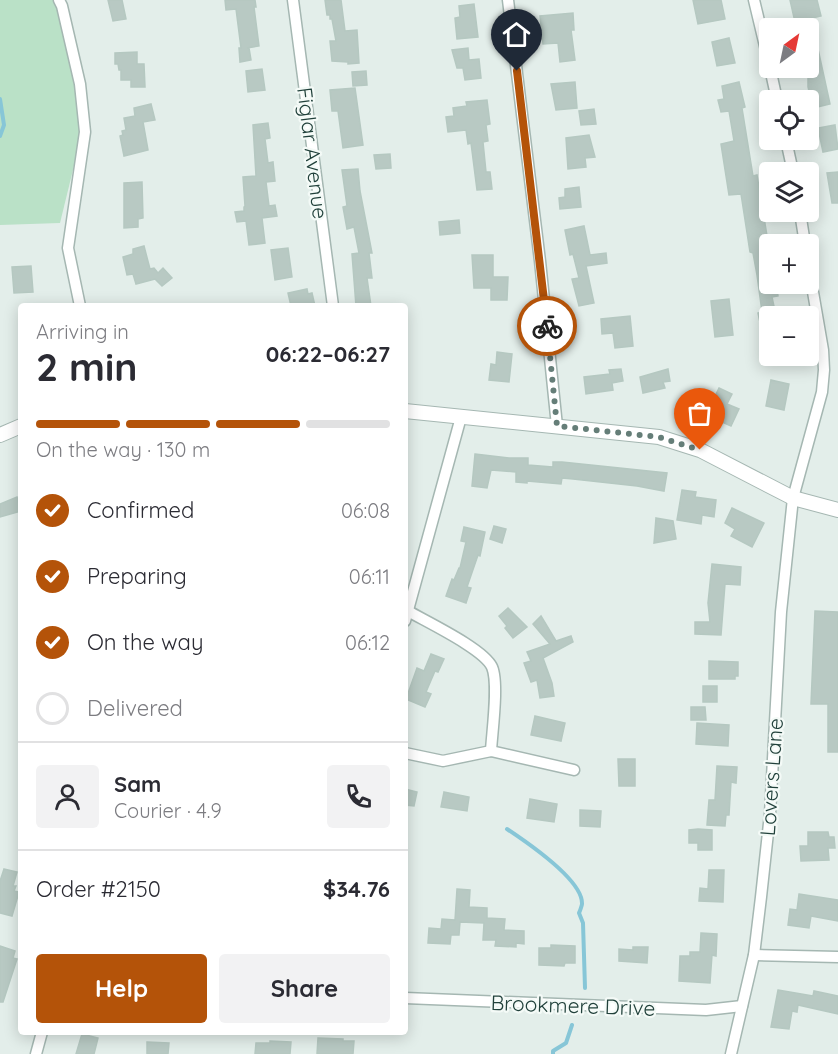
<!DOCTYPE html>
<meta charset="utf-8">
<style>
body{margin:0;font-family:Quicksand,sans-serif;background:#f2f2f3;color:#2b2b33;height:100vh;display:flex;flex-direction:column;font-size:22px;white-space:nowrap}
*{box-sizing:border-box;margin:0}
p{font-size:20px;color:#7c7c81}
.icon{flex:none;width:33px;height:33px;fill:none;stroke:currentColor;stroke-width:2;stroke-linecap:round;stroke-linejoin:round}
.map{position:relative;flex:1;overflow:hidden}
.side{position:absolute;left:18px;top:303px;width:390px;height:732px;display:flex;flex-direction:column;background:#fff;border-radius:6px;box-shadow:0 3px 15px #0003}
.side>*{flex:none}
.needle{width:39px;rotate:33deg}
.controls{position:absolute;left:759px;top:18px;display:grid;gap:12px}
.controls a{display:grid;place-items:center;width:60px;height:60px;border-radius:6px;background:#fff;box-shadow:0 3px 15px #0003;font-size:30px}
.pin{position:absolute;display:grid;place-items:center;width:51px;height:51px;color:#fff;margin:-62px -26px;border-radius:50% 50% 50% 0;rotate:-45deg;box-shadow:0 0 6px #0007}
.pin .icon{rotate:45deg}
.courier{position:absolute;display:grid;place-items:center;width:60px;height:60px;margin:-30px;border:4px solid #b45309;border-radius:50%;background:#fff;color:#222;box-shadow:0 2px 8px #0007}
.summary em{font-style:normal;font-weight:700}
.summary div{display:flex;flex-direction:column-reverse}
.summary{display:flex;align-items:center;justify-content:space-between;height:102px;padding:0 18px}
h1{font-size:39px;font-weight:700;line-height:45px}
.bar{display:grid;grid-template-columns:repeat(4,1fr);gap:9px 6px;align-content:center;height:72px;padding:0 18px}
.bar i{height:8px;border-radius:4px;background:#e1e1e2}
.bar .current{background:#b45309}
.bar p{grid-column:span 4}
.line{display:flex;align-items:center;gap:15px;padding:0 18px;border-top:2px solid #e1e1e2}
.line div{flex:1}
.round{display:grid;place-items:center;flex:none;width:63px;height:63px;border-radius:6px;background:#f2f2f3}
ol{padding:0 18px;list-style:none}
li{display:flex;align-items:center;gap:18px;height:66px}
li p{margin-inline-start:auto}
li .icon{padding:6px;border-radius:50%;background:#b45309;color:#fff;stroke-width:4}
li:last-child{color:#7c7c81}
li i{width:33px;height:33px;border:3px solid #e1e1e2;border-radius:50%}
.action{display:flex;gap:12px;margin-top:auto;padding:12px 18px}
.action a{flex:1;height:69px;border-radius:6px;background:#b45309;color:#fff;font-size:24px;font-weight:700;line-height:69px;text-align:center}
.action a+a{background:#f2f2f3;color:#2b2b33}
.map>svg:first-child{display:block}
</style>
<div class="map">
<svg width="838" height="1054" viewBox="0 0 838 1054">
<rect width="100%" height="100%" fill="#e3eeea"/>
<polygon fill="#bae1c7" points="0,0 53,0 59,11 74,84 81,137 60,223 0,225"/>
<g fill="none" stroke-linecap="round" stroke-linejoin="round">
<g stroke="#87c6d7" stroke-width="4">
<polyline points="0,99 4,125 0,136"/>
<path d="M507,829C525,841 583,880 582,904C582,905 580,911 579,913L583,923L585,988"/>
<polyline points="553,1054 553,1051 566,1043 572,1025"/>
</g>
</g>
<g fill="#b8c9c3" stroke="#b5c8c1" stroke-width="1.5">
<polygon points="108,0 122,0 126,19 113,21"/>
<polygon points="225,0 255,0 256,7 254,7 259,46 247,48 249,48 251,60 240,62 239,48 241,48 236,9 226,10"/>
<polygon points="325,0 341,0 345,31 357,30 359,63 348,64 348,62 332,61 330,41 336,41 332,19 330,19 330,15 327,15"/>
<polygon points="693,0 721,0 725,19 698,24"/>
<polygon points="790,0 817,0 821,16 795,22"/>
<polygon points="474,4 478,37 457,39 455,18 460,17 459,6"/>
<polygon points="573,13 574,30 571,30 575,60 560,62 558,43 543,44 540,16"/>
<polygon points="808,26 813,26 830,104 813,108 808,87"/>
<polygon points="729,38 735,63 717,66 712,42"/>
<polygon points="468,48 469,60 479,59 481,78 465,80 463,68 457,68 452,50"/>
<polygon points="137,52 137,64 144,64 145,87 131,87 131,80 121,80 121,70 119,70 118,64 115,64 115,53"/>
<polygon points="262,69 265,90 248,92 246,71"/>
<polygon points="366,71 367,85 353,86 352,72"/>
<polygon points="575,82 577,108 556,110 551,84"/>
<polygon points="739,82 745,107 742,108 753,176 757,175 770,254 770,284 776,284 778,296 772,297 776,316 770,316 770,346 765,346 758,313 762,312 757,275 753,253 750,252 741,194 729,195 721,144 734,141 729,111 721,112 718,100 724,99 722,86"/>
<polygon points="355,88 363,145 343,148 338,111 332,111 330,90"/>
<polygon points="487,100 490,124 486,125 488,141 483,142 486,172 490,172 492,189 477,190 471,143 468,144 466,130 448,132 446,117 454,116 453,108 467,106 466,102"/>
<polygon points="151,104 155,120 143,122 148,150 124,156 120,136 123,135 122,131 126,130 124,118 135,116 134,108"/>
<polygon points="594,109 596,124 581,125 579,111"/>
<polygon points="268,123 270,138 265,139 268,163 273,162 275,181 266,182 269,206 275,205 277,216 262,218 265,243 249,245 246,221 237,222 235,212 244,211 244,207 245,206 243,177 256,176 253,125"/>
<polygon points="835,125 838,149 823,152 818,128"/>
<polygon points="589,135 595,157 585,158 586,167 568,169 566,138"/>
<polygon points="390,154 391,168 376,169 374,155"/>
<polygon points="358,169 360,191 372,253 369,253 372,278 367,278 371,306 356,306 352,254 359,253 354,227 347,229 343,207 347,206 342,170"/>
<polygon points="838,172 838,203 832,203 827,173"/>
<polygon points="142,182 143,218 138,219 138,227 124,228 124,183"/>
<polygon points="579,187 581,207 560,209 559,198 565,197 565,189"/>
<polygon points="459,220 460,233 440,235 439,222"/>
<polygon points="584,226 590,255 606,253 607,263 586,266 594,303 579,306 572,279 579,278 573,254 570,255 565,230"/>
<polygon points="144,246 150,269 154,268 158,273 163,268 172,278 162,286 155,279 136,284 133,274 127,275 123,257 133,254 133,249"/>
<polygon points="288,248 292,277 275,280 271,250"/>
<polygon points="472,255 493,255 493,277 508,277 507,300 491,300 491,288 474,288"/>
<polygon points="31,266 33,292 14,293 12,267"/>
<polygon points="307,289 308,294 312,293 315,306 291,306 288,293"/>
<polygon points="729,299 733,335 715,337 711,301"/>
<polygon points="630,316 633,346 615,348 613,333 602,334 601,319"/>
<polygon points="497,352 512,354 509,382 489,380 491,364 496,365"/>
<polygon points="621,369 623,381 612,383 613,390 586,394 584,377 610,374 609,370"/>
<polygon points="668,369 670,381 663,382 665,388 643,393 640,377"/>
<polygon points="771,380 789,384 784,410 766,406"/>
<polygon points="719,388 732,394 727,404 739,409 731,426 706,415"/>
<polygon points="475,454 509,458 528,458 528,465 553,467 553,462 562,462 667,473 664,491 637,486 573,479 562,478 561,484 527,481 527,483 516,482 516,472 491,470 487,488 472,486"/>
<polygon points="682,490 696,492 695,497 716,500 714,517 702,515 701,524 677,520"/>
<polygon points="17,497 21,511 0,517 0,504"/>
<polygon points="732,508 764,523 752,547 731,536 735,529 725,523"/>
<polygon points="656,518 673,521 676,539 654,543"/>
<polygon points="494,526 506,529 502,543 490,539"/>
<polygon points="464,527 485,532 480,556 478,555 467,587 471,588 466,603 446,596 452,579 454,580 459,568 460,568 466,542 461,541"/>
<polygon points="712,564 741,567 740,585 725,584 721,635 695,634 695,622 710,622 708,603"/>
<polygon points="508,608 527,627 513,638 505,628 507,626 499,616"/>
<polygon points="815,611 838,612 838,752 828,752 828,704 811,704"/>
<polygon points="541,616 556,641 571,636 573,642 543,658 552,683 554,696 540,698 537,680 531,682 524,663 531,661 527,652 550,644 533,624"/>
<polygon points="431,654 444,659 438,672 435,671 426,692 431,694 425,707 406,699 417,668 424,671"/>
<polygon points="709,661 738,662 738,676 735,676 735,679 709,679"/>
<rect x="703" y="686" width="14" height="16"/>
<polygon points="691,707 705,707 706,720 691,720"/>
<polygon points="535,716 565,723 561,741 531,735"/>
<polygon points="697,723 729,725 728,746 696,744"/>
<polygon points="618,759 635,759 635,786 619,786"/>
<polygon points="717,766 737,767 736,783 731,782 729,815 726,815 725,826 707,825 709,800 715,800"/>
<polygon points="405,789 417,792 414,806 405,805"/>
<polygon points="444,792 469,797 467,811 441,807"/>
<polygon points="530,799 557,804 554,822 527,818"/>
<polygon points="580,810 601,811 600,827 580,826"/>
<polygon points="698,829 712,830 712,850 698,850 698,843 689,843 689,830"/>
<polygon points="808,832 828,832 829,837 834,837 835,848 828,848 829,860 801,861 800,846 808,846"/>
<polygon points="4,869 17,872 13,886 16,886 14,891 19,892 12,916 0,913 0,881"/>
<polygon points="709,870 724,870 723,902 699,901 700,888 708,889"/>
<polygon points="457,889 470,890 469,907 487,908 487,918 505,919 504,930 524,931 524,944 516,943 516,947 495,946 496,940 483,940 484,923 460,922 459,935 451,935 450,944 428,943 429,928 441,929 442,919 455,920"/>
<polygon points="799,894 838,900 838,921 811,916 809,928 788,925 790,909 797,910"/>
<polygon points="701,933 717,934 716,956 712,955 710,983 679,981 680,956 690,956 690,952 700,952"/>
<polygon points="551,945 575,946 575,963 565,963 564,966 539,965 539,948 551,948"/>
<polygon points="0,946 15,951 13,958 17,959 3,1002 0,1002"/>
<polygon points="633,947 648,947 647,963 619,961 619,949 633,950"/>
<polygon points="778,990 813,996 814,991 838,996 838,1014 798,1005 797,1012 792,1011 789,1029 771,1027"/>
<polygon points="82,1034 98,1038 94,1054 76,1054"/>
<polygon points="318,1038 343,1039 343,1041 354,1041 353,1054 317,1054"/>
<polygon points="270,1041 291,1042 290,1054 255,1054 256,1043 270,1043"/>
<polygon points="147,1042 169,1043 168,1054 147,1054"/>
</g>
<g fill="none" stroke-linecap="round" stroke-linejoin="round">
<defs>
<g id="minor">
<polyline points="59,0 62,6 80,84 85,132 68,248 80,306"/>
<polyline points="293,0 333,306"/>
<polyline points="508,0 540,261 557,426"/>
<polyline points="754,0 770,67"/>
<polyline points="770,68 777,100"/>
<polyline points="786,140 793,172"/>
<polyline points="800,212 805,244"/>
<path d="M408,611C427,622 484,649 492,667C499,683 492,732 491,751"/>
<polyline points="405,621 461,417"/>
<polyline points="405,753 443,761 491,751 574,770"/>
<polyline points="754,955 838,957"/>
<polyline points="405,998 706,1010 742,1006"/>
<polyline points="36,1054 42,1032"/>
<polyline points="731,1054 754,955 761,897 770,814 781,612 793,498 822,392 824,370 823,350 808,263"/>
</g>
<g id="tertiary">
<polyline points="405,411 659,437 700,450 793,498 838,510"/>
<polyline points="0,435 21,426"/>
</g>
</defs>
<use href="#minor" stroke="#a5b7b2" stroke-width="13"/>
<use href="#tertiary" stroke="#a5b7b2" stroke-width="16"/>
<use href="#minor" stroke="#fff" stroke-width="10"/>
<use href="#tertiary" stroke="#fff" stroke-width="14"/>
</g>
<g fill="none" stroke-linecap="round" stroke-linejoin="round">
<polyline stroke="#657e78" stroke-width="6" stroke-dasharray="0 10.8" points="547,326 557,426 659,437 700,450"/>
<polyline stroke="#b45309" stroke-width="8" points="517,71 547,326"/>
</g>
<g text-anchor="middle" dominant-baseline="central" stroke-width="4.5" stroke-linejoin="round" paint-order="stroke">
<g font-size="21" fill="#21413b" stroke="#f4faf7">
<text transform="translate(313 153) rotate(83)">Figlar Avenue</text>
<text transform="translate(771 777) rotate(-86)">Lovers Lane</text>
<text transform="translate(573 1005) rotate(2)">Brookmere Drive</text>
</g>
</g>
</svg>
<div class="controls">
<a><svg class="needle" viewBox="-14 -14 28 28"><path d="M0-13l5 13h-10z" fill="#e53935"/><path d="M0 13l5-13h-10z" fill="#7c7c81"/></svg></a>
<a><svg class="icon" aria-label="locate" viewBox="0 0 24 24"><circle cx="12" cy="12" r="6"/><path d="M12 2v4M12 18v4M2 12h4M18 12h4"/></svg></a>
<a><svg class="icon" aria-label="layers" viewBox="0 0 24 24"><path d="M12 4l9 5-9 5-9-5zM3 14l9 5 9-5"/></svg></a>
<a>+</a>
<a>−</a>
</div>
<div class="pin" style="left:700px;top:450px;background:#ea580c"><svg class="icon" aria-label="bag" viewBox="0 0 24 24"><path d="M5 8h14l-1 12H6zM9 8a3 3 0 0 1 6 0"/></svg></div>
<div class="pin" style="left:517px;top:71px;background:#1f2937"><svg class="icon" aria-label="home" viewBox="0 0 24 24"><path d="M3 11l9-7 9 7M6 9v11h12V9"/></svg></div>
<div class="courier" style="left:547px;top:326px"><svg class="icon" aria-label="bike" viewBox="0 0 24 24"><circle cx="6" cy="16" r="4"/><circle cx="18" cy="16" r="4"/><path d="M6 16l4-8h5l3 8M10 8l3 8H6M13 5h3"/></svg></div>
<section class="side">
<div class="summary"><div><h1>2 min</h1><p>Arriving in</p></div><em>06:22–06:27</em></div>
<div class="bar"><i class="current"></i><i class="current"></i><i class="current"></i><i></i><p>On the way · 130 m</p></div>
<ol>
<li><svg class="icon" aria-label="check" viewBox="0 0 24 24"><path d="M5 12l5 5 9-10"/></svg>Confirmed<p>06:08</p></li>
<li><svg class="icon" aria-label="check" viewBox="0 0 24 24"><path d="M5 12l5 5 9-10"/></svg>Preparing<p>06:11</p></li>
<li><svg class="icon" aria-label="check" viewBox="0 0 24 24"><path d="M5 12l5 5 9-10"/></svg>On the way<p>06:12</p></li>
<li><i></i>Delivered</li>
</ol>
<div class="line" style="height:108px"><a class="round"><svg class="icon" aria-label="person" viewBox="0 0 24 24"><circle cx="12" cy="8" r="4"/><path d="M4 21q1-7 8-7t8 7"/></svg></a><div><b>Sam</b><p>Courier · 4.9</p></div><a class="round"><svg class="icon" aria-label="phone" viewBox="0 0 24 24"><path d="M5 4h4l2 5-3 2q2 4 5 5l2-3 5 2v4C11 20 4 13 5 4z"/></svg></a></div>
<div class="line" style="height:78px"><div>Order #2150</div><b>$34.76</b></div>
<div class="action"><a>Help</a><a>Share</a></div>
</section>
</div>
